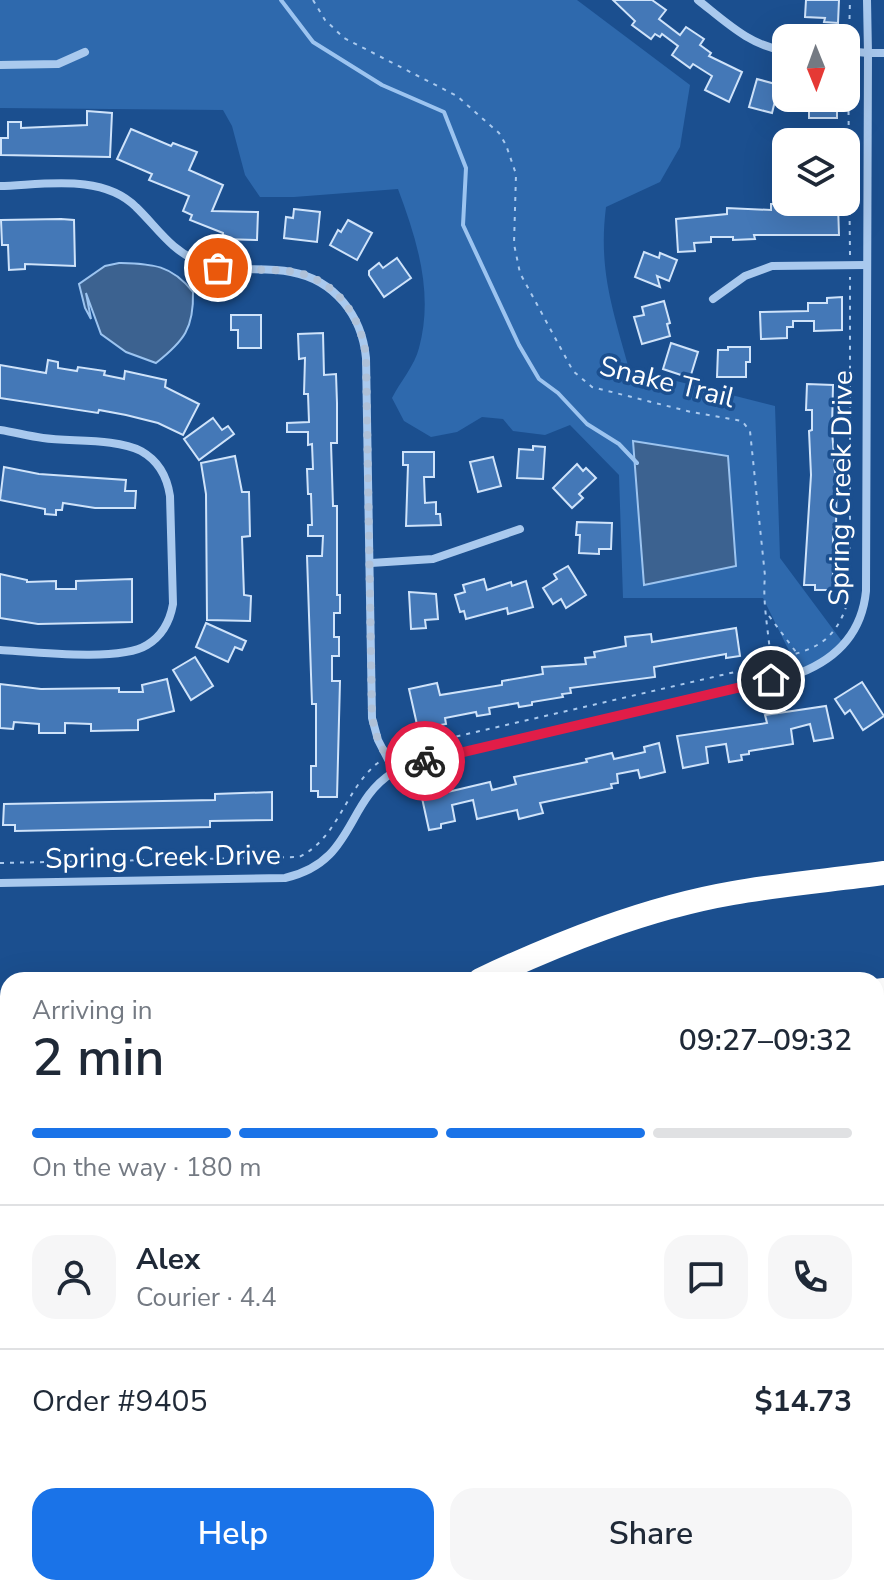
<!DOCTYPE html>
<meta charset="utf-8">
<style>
body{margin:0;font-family:"Nunito Sans",sans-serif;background:#f6f6f7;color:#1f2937;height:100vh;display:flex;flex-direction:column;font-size:30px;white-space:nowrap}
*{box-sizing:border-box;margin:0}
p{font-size:26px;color:#747a83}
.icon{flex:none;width:44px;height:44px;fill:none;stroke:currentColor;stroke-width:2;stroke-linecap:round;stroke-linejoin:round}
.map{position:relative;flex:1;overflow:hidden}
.sheet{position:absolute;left:0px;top:972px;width:884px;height:624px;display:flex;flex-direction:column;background:#fff;border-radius:24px 24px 0 0;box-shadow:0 8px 32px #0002}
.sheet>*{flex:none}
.needle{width:52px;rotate:179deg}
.tools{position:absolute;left:772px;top:24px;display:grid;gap:16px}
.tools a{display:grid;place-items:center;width:88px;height:88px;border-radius:16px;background:#fff;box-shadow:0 8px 32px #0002;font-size:40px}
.pin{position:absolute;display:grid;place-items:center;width:68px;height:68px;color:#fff;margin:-34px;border:4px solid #fff;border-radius:50%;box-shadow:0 2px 8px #0007}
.courier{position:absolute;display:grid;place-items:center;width:80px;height:80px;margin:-40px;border:6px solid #e11d48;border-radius:50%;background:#fff;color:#222;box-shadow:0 2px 10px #0007}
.headline em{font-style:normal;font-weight:600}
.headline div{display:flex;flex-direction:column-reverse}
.headline{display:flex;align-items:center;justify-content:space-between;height:136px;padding:0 32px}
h1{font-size:52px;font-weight:600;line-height:60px}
.bar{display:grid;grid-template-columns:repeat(4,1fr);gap:12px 8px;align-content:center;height:96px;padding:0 32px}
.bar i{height:10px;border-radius:6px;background:#e0e1e3}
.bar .active{background:#1a73e8}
.bar p{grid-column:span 4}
.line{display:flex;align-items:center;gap:20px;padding:0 32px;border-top:2px solid #e0e1e3}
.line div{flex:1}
.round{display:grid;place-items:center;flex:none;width:84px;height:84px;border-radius:24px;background:#f6f6f7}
.action{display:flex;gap:16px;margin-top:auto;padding:16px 32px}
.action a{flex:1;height:92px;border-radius:24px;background:#1a73e8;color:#fff;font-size:32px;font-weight:600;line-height:92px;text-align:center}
.action a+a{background:#f6f6f7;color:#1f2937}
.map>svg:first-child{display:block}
</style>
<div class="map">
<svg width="884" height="1596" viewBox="0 0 884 1596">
<rect width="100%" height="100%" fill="#1b4f8f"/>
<path fill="#2e69ad" d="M0,0H577L690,85L680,147L660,182L606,207C598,270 613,310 629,369L775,406L780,558L844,644L800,673L763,598H623L619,475L570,425L545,435L513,431L503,419L482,417L457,432L431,437L404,421L392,398C400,382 415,365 419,348C434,293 417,240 398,189L294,197H260L245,175L232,126L223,110L0,108Z"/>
<g fill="#3c6290" stroke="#9cc4f0" stroke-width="2">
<path d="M119,263C152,264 171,264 193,292C194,328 184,341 156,363L126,352L101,334L86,293L91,319L85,308L79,284L105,266Z"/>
<polygon points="633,441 728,456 736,566 644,585"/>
</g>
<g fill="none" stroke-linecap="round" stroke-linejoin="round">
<polyline stroke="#9cc4f0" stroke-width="4" points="281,0 313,42 382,85 444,112 466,168 463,225 519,345 539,379 558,393 587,424 619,444 637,463"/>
</g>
<g fill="#4478b7" stroke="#cfe3fa" stroke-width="2">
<polygon points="613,0 652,0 666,10 659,19 680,35 686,27 704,39 700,45 711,53 709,56 742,72 729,102 705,90 712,76 693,64 690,68 672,55 678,46 662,34 660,37 655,34 651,39 632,25 635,21"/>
<polygon points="806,0 839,0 838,23 824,22 825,18 805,17"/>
<polygon points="757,79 779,85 772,113 749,107"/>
<rect x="809" y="98" width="28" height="20"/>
<polygon points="87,111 112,113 110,157 1,155 1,138 8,138 8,122 21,122 21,128 87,125"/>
<polygon points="131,129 171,146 173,143 197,152 189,170 223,185 212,211 258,212 257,240 223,239 223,233 190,220 192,215 183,211 189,196 149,180 152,174 117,159"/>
<polygon points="771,204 793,204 793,207 838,205 839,235 754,235 755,239 733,240 733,237 711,237 711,242 694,243 695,251 678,252 676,219 727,214 727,208 771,210"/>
<polygon points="294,209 320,212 317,242 284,238 286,217 293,218"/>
<polygon points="61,219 74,220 75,266 25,264 25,269 9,270 8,245 2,245 1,220"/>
<polygon points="348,220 372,233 357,260 330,245 338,230 341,232"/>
<polygon points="644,252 659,258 660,253 677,260 669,281 657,276 660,287 635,277"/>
<polygon points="397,258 411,278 384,297 369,275 369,271 379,263 383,268"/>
<polygon points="842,297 842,330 814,331 814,321 793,321 793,327 787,327 787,338 761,339 760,312 808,311 808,303 827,303 827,298"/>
<polygon points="664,301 670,323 667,324 670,336 642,344 634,317 644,315 642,307"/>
<polygon points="231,315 261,315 261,348 238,348 238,330 231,330"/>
<polygon points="323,333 324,375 336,374 337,403 337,443 331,443 333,506 337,506 337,595 340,595 340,613 334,613 334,637 339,637 339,656 332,656 332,681 340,681 337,797 318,797 318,791 311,791 311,766 316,766 316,704 312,704 307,556 322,556 323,536 308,536 308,525 312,525 311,494 308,494 307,469 313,469 312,444 308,445 308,432 287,432 287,423 309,422 308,394 304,394 305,358 299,359 298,334"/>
<polygon points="671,343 698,352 690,378 663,369"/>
<polygon points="728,347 750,347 750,362 746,362 746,377 717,377 718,350 728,350"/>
<polygon points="48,360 58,362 58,368 77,371 78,367 105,371 104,375 124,379 125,371 166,380 165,387 199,404 183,435 158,423 126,415 99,410 98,413 0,398 0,365 46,373"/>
<polygon points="807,384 833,385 832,430 835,472 837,472 836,526 833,526 833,590 815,590 815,585 804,585 811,475 809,431 812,430 812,410 806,410"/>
<polygon points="213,418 222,430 228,426 234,434 199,460 184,439"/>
<polygon points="533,446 545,447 543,479 517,478 519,449 533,450"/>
<polygon points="403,452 434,452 434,477 424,477 425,503 436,502 436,514 440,514 441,525 406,526 408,465 403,465"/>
<polygon points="235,456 242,492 249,492 250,536 242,537 244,595 251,596 250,621 207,620 206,494 201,463"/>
<polygon points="493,457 501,486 478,492 470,462"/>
<polygon points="577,464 583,471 586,468 596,478 579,494 583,498 572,508 553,488"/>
<polygon points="4,467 39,474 126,480 125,491 136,491 135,508 95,508 63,503 62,510 56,510 56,515 45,514 45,509 0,500"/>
<polygon points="577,522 612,523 611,549 599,549 599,554 579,553 580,535 576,535"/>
<polygon points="568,566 586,595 566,608 561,599 553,604 543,588 557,579 554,574"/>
<polygon points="0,574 27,580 27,582 56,581 56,589 76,589 76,581 132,579 132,622 38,624 0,618"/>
<polygon points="484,579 487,590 511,582 512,586 526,581 533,607 508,614 507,608 466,619 464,611 460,612 455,595 465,592 463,585"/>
<polygon points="409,592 436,594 438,619 425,620 426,628 411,629"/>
<polygon points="206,623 246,641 242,650 235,647 228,662 196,647"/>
<polygon points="736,628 740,656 726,658 726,654 654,667 655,677 570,688 571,693 562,694 563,697 532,702 532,705 519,707 518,703 489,708 490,714 477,716 476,712 445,718 446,724 418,729 409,689 437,683 440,695 502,685 502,681 543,674 542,667 586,664 585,658 595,657 594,652 626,646 625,637 651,634 652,642"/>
<polygon points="195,657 213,686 191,700 173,670"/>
<polygon points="167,679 174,711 138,720 138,730 91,731 91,724 65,723 65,733 39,733 39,724 14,722 13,729 0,728 0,684 41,689 119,688 119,692 143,692 142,685"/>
<polygon points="862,682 884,716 863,730 850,710 845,714 835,699"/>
<polygon points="826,706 833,738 814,741 810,724 791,729 793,744 749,751 749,754 741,755 742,760 729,762 726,744 706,747 708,763 683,768 677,736 767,723 765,715"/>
<polygon points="659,743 665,772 640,778 638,770 617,774 618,783 611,784 612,788 540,803 543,813 519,819 517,810 477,819 473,800 452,805 455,821 441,824 441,828 429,830 422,798 490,782 492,790 516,784 514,777 587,762 586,759 612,753 614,759 645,752 644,747"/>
<polygon points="272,792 272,820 210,821 210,827 15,831 15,825 3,825 4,804 215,800 215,794"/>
</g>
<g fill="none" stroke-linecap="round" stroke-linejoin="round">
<g stroke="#a9c9ee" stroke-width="2" stroke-dasharray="4 6" stroke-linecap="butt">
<path d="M313,0L325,20L344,38L457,96L499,133L506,145L516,174L514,244L520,273L573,371L592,387L691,412L742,421L750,431L765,576C762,606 770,637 771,667"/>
<polyline points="849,39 850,0"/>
<polyline points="848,61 850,255"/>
<polyline points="769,616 796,652"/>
<path d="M398,750L748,669L753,664C804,651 835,653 850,594V277"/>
<path d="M0,863L299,857C339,838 345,788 379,762"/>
</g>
<g stroke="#a9c9ee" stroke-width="6">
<polyline points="870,1588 872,1596"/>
<polyline points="573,1596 576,1588"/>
</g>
<g stroke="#a9c9ee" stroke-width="8">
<path d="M698,0C726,22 750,46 786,51"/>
<polyline points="846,51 868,53 867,0"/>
<polyline points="0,65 58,64 85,52"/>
<path d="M0,186C43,185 102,173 136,207C157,227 171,251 200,262C230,274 261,266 291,272C335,280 362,316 366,358L372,718L378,740L394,771"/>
<polyline points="713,299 745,276 772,266 866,265"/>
<path d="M0,430C14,432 28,436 43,438C71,442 116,438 141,451C159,461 167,476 170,496L173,604C170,621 162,636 147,645C120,662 34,652 0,650"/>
<polyline points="371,563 433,559 520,529"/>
<path d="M0,883L285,878C355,862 345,803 392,773C400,767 412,765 421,762L800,673C838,658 862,632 866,591L868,53H884"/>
</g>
<g stroke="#fff" stroke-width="24">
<path d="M480,980C559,943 646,908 733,893C783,884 834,880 884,873"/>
<polyline points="876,991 884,990"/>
<polyline points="876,1040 884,1039"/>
<polyline points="876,1123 884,1122"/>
<polyline points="0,1350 8,1342"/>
<polyline points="0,1427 8,1420"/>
</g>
</g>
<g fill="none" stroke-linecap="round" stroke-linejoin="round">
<path stroke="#afc1d8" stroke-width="8" stroke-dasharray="0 14.4" d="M218,268C241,270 265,269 288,271C333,276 362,315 366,358L372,718L378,740L394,771L425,761"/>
<polyline stroke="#e11d48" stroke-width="10" points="425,761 771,680"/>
</g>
<g text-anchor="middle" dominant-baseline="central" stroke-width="7" stroke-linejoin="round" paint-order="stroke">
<g font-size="28" fill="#fff" stroke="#1b4f8f">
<text transform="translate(667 382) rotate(14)">Snake Trail</text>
<text transform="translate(841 488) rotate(-89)">Spring Creek Drive</text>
<text transform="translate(163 857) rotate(-1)">Spring Creek Drive</text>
</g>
</g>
</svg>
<div class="tools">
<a><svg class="needle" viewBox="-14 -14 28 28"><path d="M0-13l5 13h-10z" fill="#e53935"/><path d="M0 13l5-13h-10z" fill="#747a83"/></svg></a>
<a><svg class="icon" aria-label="layers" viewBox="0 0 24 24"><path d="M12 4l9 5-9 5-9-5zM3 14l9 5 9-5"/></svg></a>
</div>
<div class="pin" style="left:218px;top:268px;background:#ea580c"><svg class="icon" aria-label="bag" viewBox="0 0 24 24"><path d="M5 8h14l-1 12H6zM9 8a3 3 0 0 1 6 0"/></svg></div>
<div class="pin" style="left:771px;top:680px;background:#1f2937"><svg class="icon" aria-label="home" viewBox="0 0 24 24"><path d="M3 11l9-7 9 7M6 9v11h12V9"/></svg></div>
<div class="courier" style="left:425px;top:761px"><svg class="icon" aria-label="bike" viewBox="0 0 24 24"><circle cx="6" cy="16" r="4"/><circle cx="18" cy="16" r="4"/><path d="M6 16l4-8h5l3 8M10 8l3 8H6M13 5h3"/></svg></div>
<section class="sheet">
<div class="headline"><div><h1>2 min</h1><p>Arriving in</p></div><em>09:27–09:32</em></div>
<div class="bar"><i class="active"></i><i class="active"></i><i class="active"></i><i></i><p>On the way · 180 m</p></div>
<div class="line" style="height:144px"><a class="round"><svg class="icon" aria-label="person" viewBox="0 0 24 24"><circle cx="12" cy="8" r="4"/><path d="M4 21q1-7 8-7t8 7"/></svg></a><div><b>Alex</b><p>Courier · 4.4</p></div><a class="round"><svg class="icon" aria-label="chat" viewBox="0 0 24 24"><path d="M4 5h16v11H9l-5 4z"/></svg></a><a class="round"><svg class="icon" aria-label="phone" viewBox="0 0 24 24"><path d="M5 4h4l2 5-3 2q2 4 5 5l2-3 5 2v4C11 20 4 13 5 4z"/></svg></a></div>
<div class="line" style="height:104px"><div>Order #9405</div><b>$14.73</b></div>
<div class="action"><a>Help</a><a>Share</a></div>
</section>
</div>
